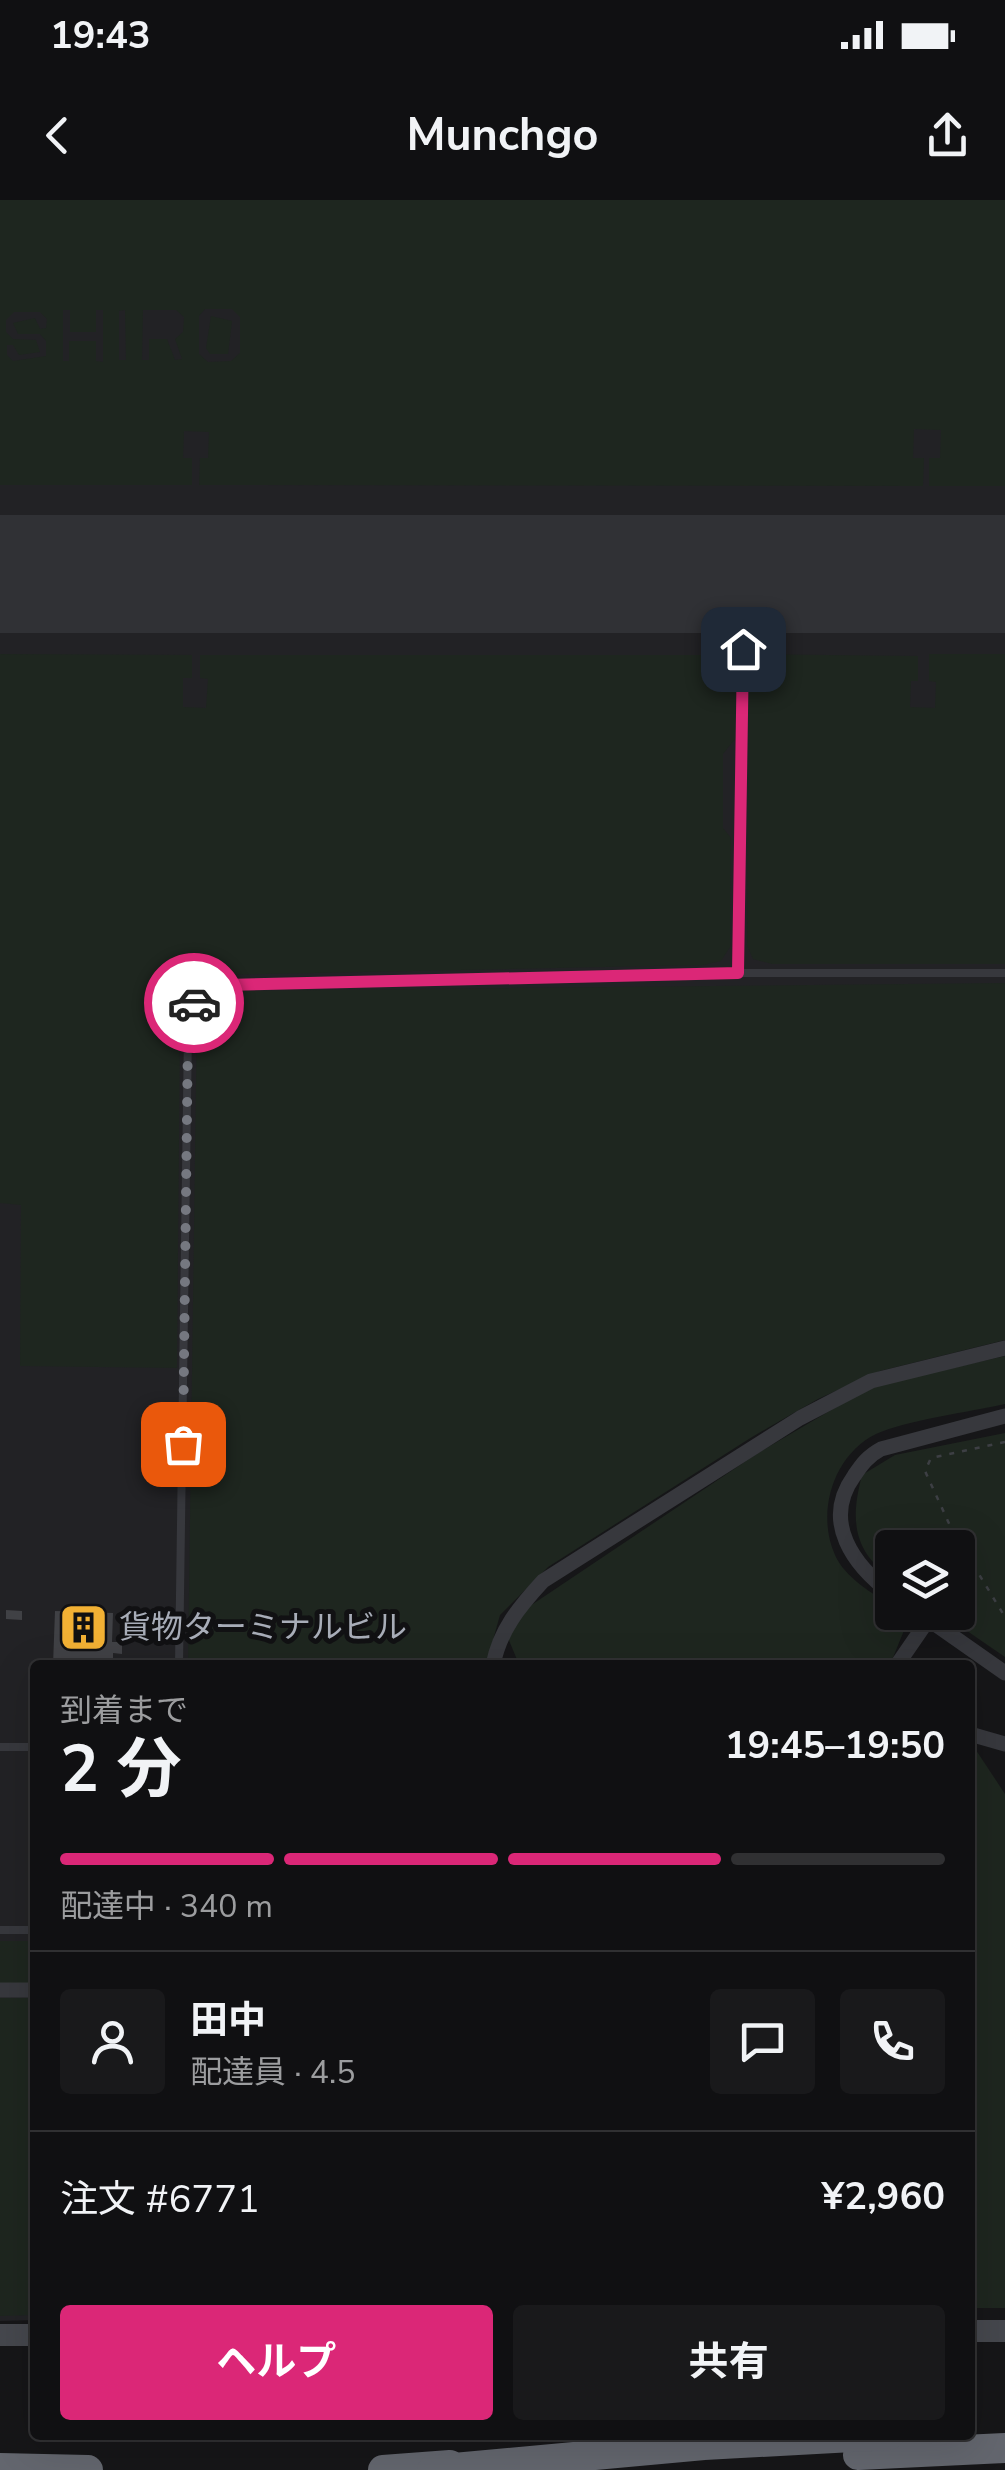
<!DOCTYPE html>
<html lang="ja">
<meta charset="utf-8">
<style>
body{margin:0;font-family:"Nunito Sans","Noto Sans JP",sans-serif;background:#19191b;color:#f1f3f6;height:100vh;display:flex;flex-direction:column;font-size:38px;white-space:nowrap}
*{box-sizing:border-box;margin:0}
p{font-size:32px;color:#9c9d9f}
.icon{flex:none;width:55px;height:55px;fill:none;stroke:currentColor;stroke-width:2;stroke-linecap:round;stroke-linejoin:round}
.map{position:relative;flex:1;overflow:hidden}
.details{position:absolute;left:30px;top:1460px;width:945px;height:780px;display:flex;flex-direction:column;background:#101012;border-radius:10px;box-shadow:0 10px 40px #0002,0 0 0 2px #303032}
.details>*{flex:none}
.buttons{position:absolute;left:875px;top:1330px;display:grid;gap:20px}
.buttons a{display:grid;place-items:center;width:100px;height:100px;border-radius:10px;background:#101012;box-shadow:0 10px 40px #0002,0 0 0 2px #303032;font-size:50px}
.pin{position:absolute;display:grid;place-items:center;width:85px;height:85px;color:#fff;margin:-42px;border-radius:20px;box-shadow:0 5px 15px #0006}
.courier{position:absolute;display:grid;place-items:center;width:100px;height:100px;margin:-50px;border:8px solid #db2777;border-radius:50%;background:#fff;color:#222;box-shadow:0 2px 12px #0007}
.head em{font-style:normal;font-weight:700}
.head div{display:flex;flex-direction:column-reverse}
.head{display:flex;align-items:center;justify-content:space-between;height:170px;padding:0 30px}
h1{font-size:65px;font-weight:700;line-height:75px}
.bar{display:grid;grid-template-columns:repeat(4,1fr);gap:15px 10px;align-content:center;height:120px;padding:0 30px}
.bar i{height:12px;border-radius:8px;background:#303032}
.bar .on{background:#db2777}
.bar p{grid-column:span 4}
.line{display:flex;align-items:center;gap:25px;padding:0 30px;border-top:2px solid #303032}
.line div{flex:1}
.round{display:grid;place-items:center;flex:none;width:105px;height:105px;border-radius:10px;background:#19191b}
.button{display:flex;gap:20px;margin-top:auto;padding:20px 30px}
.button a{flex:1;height:115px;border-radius:10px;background:#db2777;color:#fff;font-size:40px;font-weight:700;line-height:115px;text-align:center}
.button a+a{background:#19191b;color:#f1f3f6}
.status{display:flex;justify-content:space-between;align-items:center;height:70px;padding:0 50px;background:#101012;direction:ltr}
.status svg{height:28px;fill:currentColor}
header{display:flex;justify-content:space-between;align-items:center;height:130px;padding:0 30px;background:#101012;font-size:45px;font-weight:700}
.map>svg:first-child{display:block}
</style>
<div class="status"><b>19:43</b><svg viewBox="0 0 49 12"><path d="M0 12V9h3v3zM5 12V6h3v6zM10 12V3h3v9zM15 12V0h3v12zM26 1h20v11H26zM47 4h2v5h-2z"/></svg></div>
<header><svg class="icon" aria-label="back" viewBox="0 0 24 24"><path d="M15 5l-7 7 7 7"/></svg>Munchgo<svg class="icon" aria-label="share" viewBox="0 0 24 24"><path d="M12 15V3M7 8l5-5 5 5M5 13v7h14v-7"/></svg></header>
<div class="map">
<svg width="1005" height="2270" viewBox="0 0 1005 2270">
<rect width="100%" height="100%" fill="#161618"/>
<polygon fill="#222225" points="0,0 1005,0 1005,1130 855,1158 283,1465 35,1465 35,2120 0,2121"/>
<g fill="#1e261f" fill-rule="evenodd">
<path d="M0,0H1005V286H929V258H940L941,230L914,229L913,258H924L923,286L199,285L200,258H208L209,232L184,231L183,258H192V285H0ZM205,109H232L240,117V153L231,161L208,162L199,154V116ZM63,110H70V132H96V110H103V162L96,161V141H69V161H63ZM125,110L126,160H119V111ZM143,110H176L184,117L183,132L175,139L182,159L175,160L167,139H149V160H142ZM14,112H40L47,119L46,128L40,129L35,118L13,123L18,134H40L46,141V156L13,161L7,155V145H13L19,155L40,152L36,140L13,139L6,132V120Z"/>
<polygon points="211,116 232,121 228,154 210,154 206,148"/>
<polygon points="0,454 192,455 192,478 183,478 183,507 206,508 208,479 200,478 200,455 736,455 735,539 723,554 723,628 731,638 730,747 721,761 703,765 217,775 185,804 180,826 177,1168 20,1166 21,1005 0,1003"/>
<polygon points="749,454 918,456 918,481 911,481 910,507 935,508 936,482 929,481 929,454 1005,454 1005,764 772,764 753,759 747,745"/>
<polygon points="1005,783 1005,1140 880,1171 818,1199 752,1237 548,1367 500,1415 486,1465 188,1465 197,812 205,798 218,791"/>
<path d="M1005,1156V1204C970,1212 907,1220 876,1234C833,1255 816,1313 835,1355C845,1378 873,1393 892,1407V1412L901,1413L907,1423L890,1465L518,1462L508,1438L527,1408L758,1253L872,1186Z"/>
<path d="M1005,1233V1457L941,1413L958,1412V1348H892V1379C853,1351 850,1320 862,1275L895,1255Z"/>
<polygon points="970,1541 1005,1594 1005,2108 970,2108"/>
<rect x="0" y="1741" width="35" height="43"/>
<polygon points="0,1798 35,1798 35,2115 0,2116"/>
</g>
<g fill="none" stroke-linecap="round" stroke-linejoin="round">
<polyline stroke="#303135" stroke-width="118" points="0,374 1005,374"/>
</g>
<g fill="#404145">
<polygon points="6,1410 22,1411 22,1420 6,1419"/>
<polygon points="55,1411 113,1413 112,1442 122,1442 122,1454 113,1453 113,1465 53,1465"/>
</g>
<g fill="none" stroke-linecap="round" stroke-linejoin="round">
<polyline stroke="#3d3f44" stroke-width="2.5" stroke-dasharray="5 8" stroke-linecap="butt" points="1005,1242 931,1258 925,1271 952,1330 1005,1417"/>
<g stroke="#37383d" stroke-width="8">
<polyline points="738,773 743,449"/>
<path d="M179,1465L188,831C194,804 197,791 226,785L738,773H1005"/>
<polyline points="0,1547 35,1547"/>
<polyline points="0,1730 35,1730"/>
</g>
<g stroke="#37383d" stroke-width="15">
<path d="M892,1394C854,1366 821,1322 854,1276C862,1264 868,1256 881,1249L1005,1216"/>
<polyline points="918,1412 1005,1473"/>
<path d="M493,1465C500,1430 519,1407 543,1381L800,1218L871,1181L1005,1148"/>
<polyline points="897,1465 928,1420"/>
<polyline points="970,1534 1005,1544"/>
<polyline points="0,1790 35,1790"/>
</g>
<g stroke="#45474d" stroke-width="22">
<polyline points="970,2131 1005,2131"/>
<polyline points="0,2135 35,2135"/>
</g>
<g stroke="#63666e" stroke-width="30">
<polyline points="858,2255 1005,2248"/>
<polyline points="0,2268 88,2270"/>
<polyline points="383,2270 450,2265"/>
<polyline points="432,2270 704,2245 889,2235"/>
</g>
</g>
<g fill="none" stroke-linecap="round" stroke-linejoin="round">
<polyline stroke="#757880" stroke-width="10" stroke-dasharray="0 18" points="183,1244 188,831 194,803"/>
<polyline stroke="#db2777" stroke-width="12" points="194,803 206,789 226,785 738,773 743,449"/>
</g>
<defs>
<symbol id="building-square" viewBox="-11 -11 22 22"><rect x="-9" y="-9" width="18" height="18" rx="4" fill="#f2b134" stroke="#111113"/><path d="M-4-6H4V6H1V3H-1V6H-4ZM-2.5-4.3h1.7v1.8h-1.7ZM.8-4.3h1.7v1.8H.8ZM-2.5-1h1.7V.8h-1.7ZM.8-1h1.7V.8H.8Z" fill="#111"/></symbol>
</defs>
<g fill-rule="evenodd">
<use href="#building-square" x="56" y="1400" width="55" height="55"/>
</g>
<g text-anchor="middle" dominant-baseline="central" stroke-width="10" stroke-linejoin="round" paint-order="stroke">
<g font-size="32" fill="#a8adb8" stroke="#111113" text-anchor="start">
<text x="119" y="1427">貨物ターミナルビル</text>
</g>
</g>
</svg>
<div class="buttons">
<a><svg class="icon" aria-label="layers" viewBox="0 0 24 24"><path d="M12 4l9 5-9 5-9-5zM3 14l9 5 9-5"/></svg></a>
</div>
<div class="pin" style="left:183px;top:1244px;background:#ea580c"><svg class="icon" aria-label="bag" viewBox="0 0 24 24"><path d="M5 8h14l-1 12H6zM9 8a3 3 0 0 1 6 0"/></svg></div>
<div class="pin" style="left:743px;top:449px;background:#1f2937"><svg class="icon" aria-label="home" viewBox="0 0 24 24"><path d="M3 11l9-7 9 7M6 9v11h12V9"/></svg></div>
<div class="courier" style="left:194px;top:803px"><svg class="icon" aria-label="car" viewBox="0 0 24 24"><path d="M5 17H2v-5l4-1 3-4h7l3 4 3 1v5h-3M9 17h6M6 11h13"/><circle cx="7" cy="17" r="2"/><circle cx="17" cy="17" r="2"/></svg></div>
<section class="details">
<div class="head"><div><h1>2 分</h1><p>到着まで</p></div><em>19:45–19:50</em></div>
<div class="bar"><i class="on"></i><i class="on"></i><i class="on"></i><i></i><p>配達中 · 340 m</p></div>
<div class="line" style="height:180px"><a class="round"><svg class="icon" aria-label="person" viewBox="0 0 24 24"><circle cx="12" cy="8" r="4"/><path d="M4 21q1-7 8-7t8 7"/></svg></a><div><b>田中</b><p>配達員 · 4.5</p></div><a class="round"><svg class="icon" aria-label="chat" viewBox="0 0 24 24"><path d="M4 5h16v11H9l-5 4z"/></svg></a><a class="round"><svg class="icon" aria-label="phone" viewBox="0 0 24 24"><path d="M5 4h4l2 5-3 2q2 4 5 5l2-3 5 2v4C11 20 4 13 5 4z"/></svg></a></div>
<div class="line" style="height:130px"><div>注文 #6771</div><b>¥2,960</b></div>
<div class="button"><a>ヘルプ</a><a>共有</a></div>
</section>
</div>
